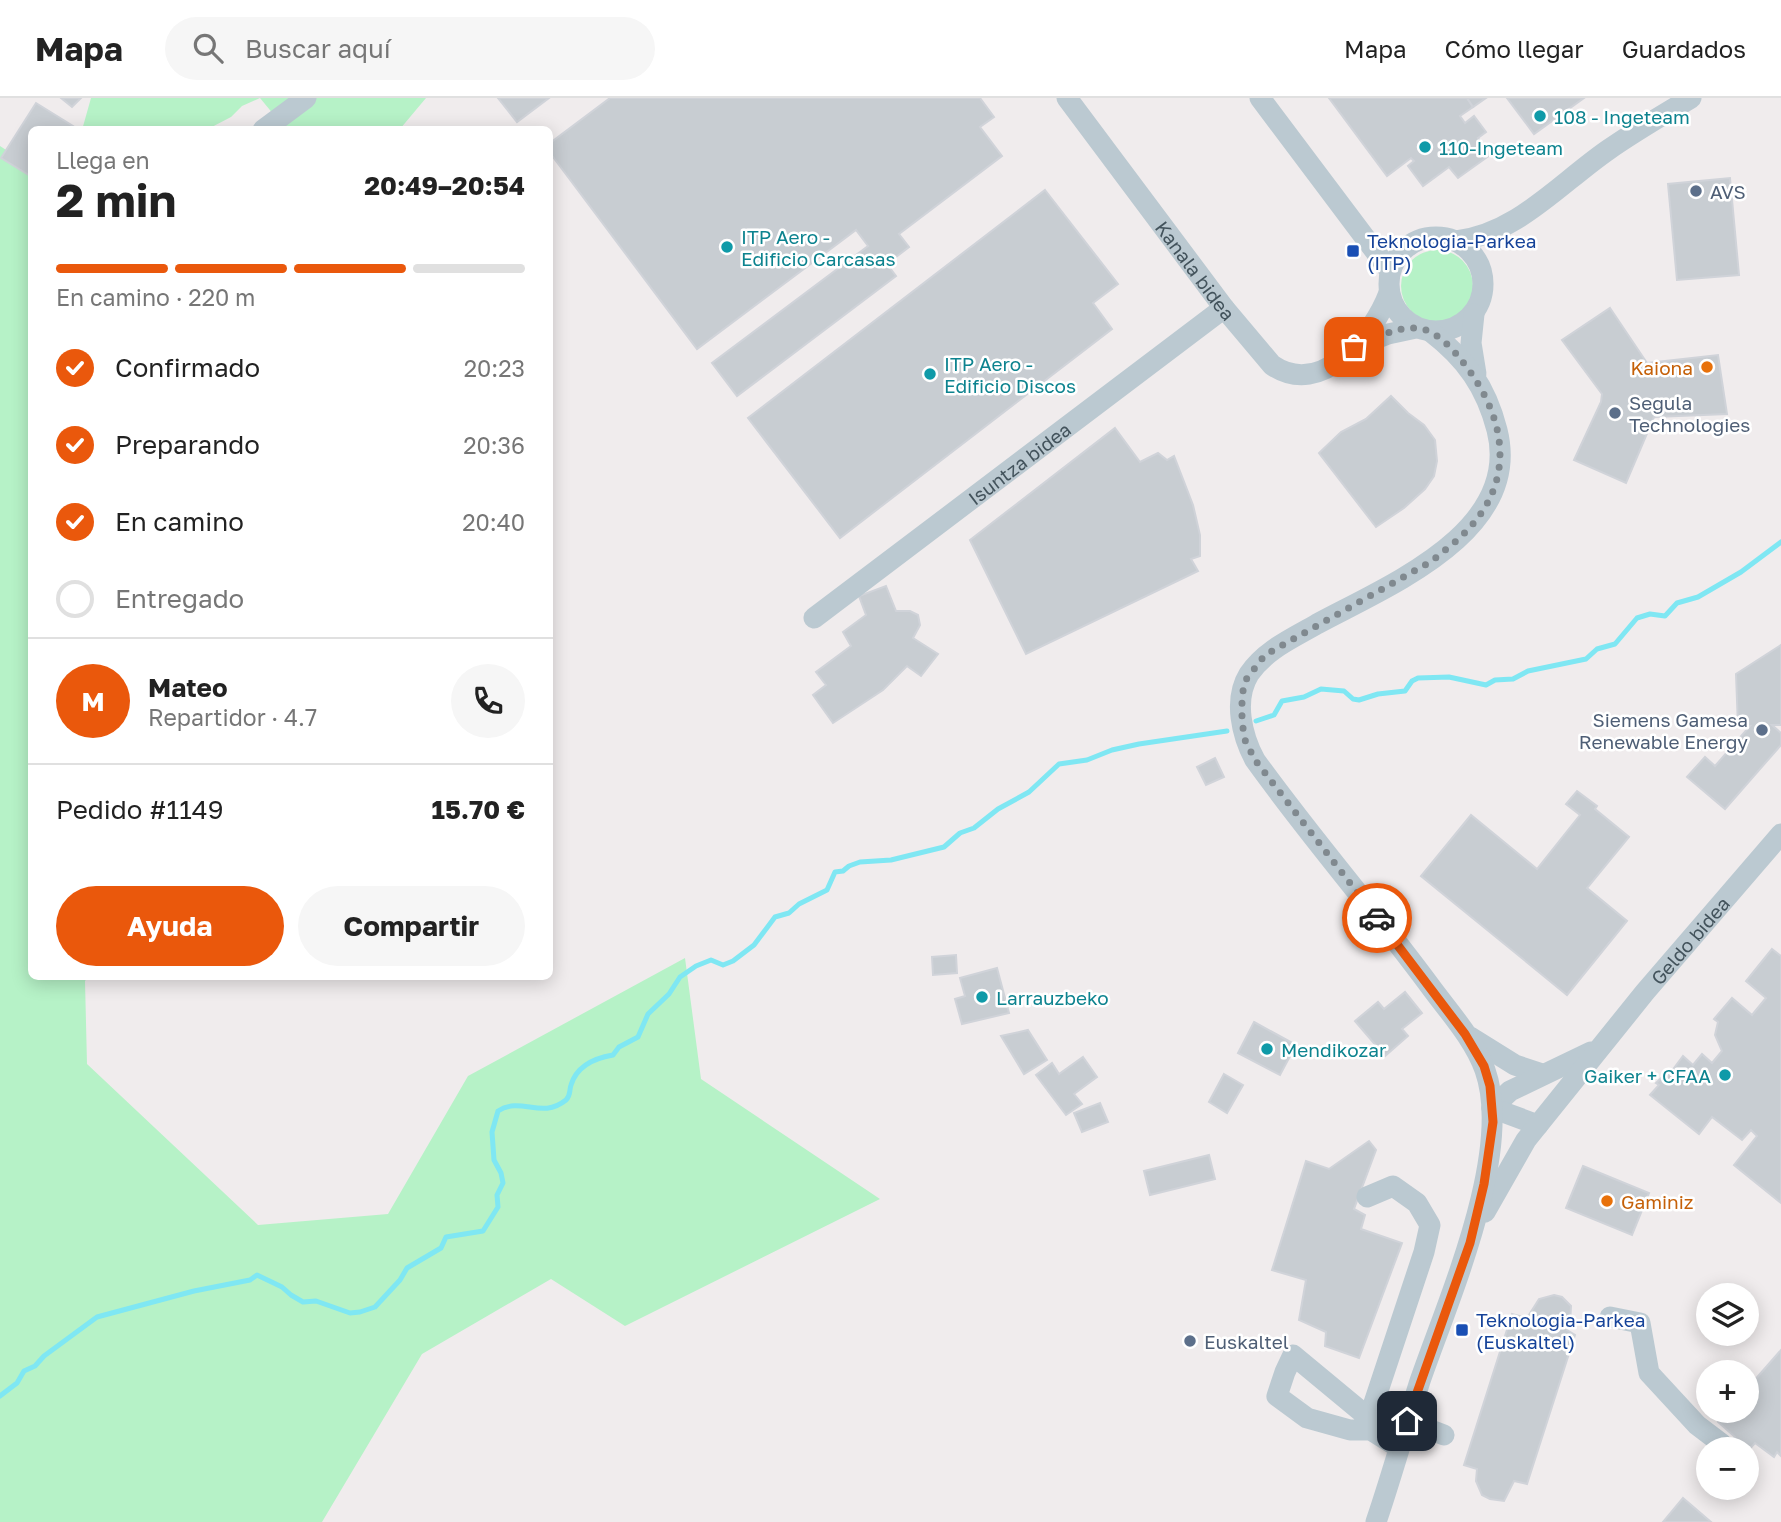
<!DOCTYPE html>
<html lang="es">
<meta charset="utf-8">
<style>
body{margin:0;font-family:"Golos Text",sans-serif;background:#f6f6f6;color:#222;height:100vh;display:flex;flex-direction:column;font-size:26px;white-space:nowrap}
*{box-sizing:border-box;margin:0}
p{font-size:23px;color:#767676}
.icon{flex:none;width:38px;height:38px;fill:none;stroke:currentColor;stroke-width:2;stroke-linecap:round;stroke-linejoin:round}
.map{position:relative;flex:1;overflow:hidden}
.panel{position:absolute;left:28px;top:28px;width:525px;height:854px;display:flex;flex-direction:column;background:#fff;border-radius:10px;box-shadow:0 4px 18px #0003}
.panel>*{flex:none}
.fabs{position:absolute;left:1696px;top:1185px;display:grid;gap:14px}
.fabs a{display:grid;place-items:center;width:63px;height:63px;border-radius:50%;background:#fff;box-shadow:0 4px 18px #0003;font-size:35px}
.pin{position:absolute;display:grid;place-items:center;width:60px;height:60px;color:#fff;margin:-30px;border-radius:14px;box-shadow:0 4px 10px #0006}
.courier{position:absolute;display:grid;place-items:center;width:70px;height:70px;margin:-35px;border:5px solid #ea580c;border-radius:50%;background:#fff;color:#222;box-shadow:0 2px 9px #0007}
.summary em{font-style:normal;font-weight:700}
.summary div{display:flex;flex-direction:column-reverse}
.summary{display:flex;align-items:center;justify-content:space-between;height:119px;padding:0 28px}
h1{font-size:46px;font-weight:700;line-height:52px}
.bar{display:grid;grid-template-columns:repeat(4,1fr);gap:10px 7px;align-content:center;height:84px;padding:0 28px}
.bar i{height:9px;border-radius:5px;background:#e0e0e0}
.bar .selected{background:#ea580c}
.bar p{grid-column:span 4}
.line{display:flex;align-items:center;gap:18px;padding:0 28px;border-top:2px solid #e0e0e0}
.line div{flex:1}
.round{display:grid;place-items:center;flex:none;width:74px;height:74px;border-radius:37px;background:#f6f6f6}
ol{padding:0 28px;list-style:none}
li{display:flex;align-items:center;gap:21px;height:77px}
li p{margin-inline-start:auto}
li .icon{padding:7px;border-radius:50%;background:#ea580c;color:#fff;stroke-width:4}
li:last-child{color:#767676}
li i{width:38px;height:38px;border:4px solid #e0e0e0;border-radius:50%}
.button{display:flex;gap:14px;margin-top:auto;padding:14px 28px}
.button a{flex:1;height:80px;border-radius:42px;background:#ea580c;color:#fff;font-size:28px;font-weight:700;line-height:80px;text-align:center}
.button a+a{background:#f6f6f6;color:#222}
header{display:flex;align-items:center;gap:42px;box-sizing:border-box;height:98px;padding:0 35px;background:#fff;border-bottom:2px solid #e0e0e0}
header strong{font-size:33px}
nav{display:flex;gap:38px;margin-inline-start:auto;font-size:24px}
.search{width:490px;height:63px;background:#f6f6f6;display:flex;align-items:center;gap:18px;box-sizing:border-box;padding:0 24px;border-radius:38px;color:#767676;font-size:26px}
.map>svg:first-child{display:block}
</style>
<header>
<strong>Mapa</strong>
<div class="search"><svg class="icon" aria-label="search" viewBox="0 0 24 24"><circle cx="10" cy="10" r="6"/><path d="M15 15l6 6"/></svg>Buscar aquí</div>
<nav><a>Mapa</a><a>Cómo llegar</a><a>Guardados</a></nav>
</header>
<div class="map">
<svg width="1781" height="1424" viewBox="0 0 1781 1424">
<rect width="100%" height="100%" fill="#f0eced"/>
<g fill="#b6f2c7">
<polygon points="91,0 426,0 400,31 279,31 274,17 260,0 242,8 231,19 208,31 82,32"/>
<polygon points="0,48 32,69 32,878 88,879 85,883 87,966 258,1127 388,1116 468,978 685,860 701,981 880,1101 625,1228 551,1181 422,1256 322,1424 0,1424"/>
<circle cx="1437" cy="188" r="36"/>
</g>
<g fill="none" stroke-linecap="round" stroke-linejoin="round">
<g stroke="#7fe7f3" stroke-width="5">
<polyline points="1256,623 1274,617 1282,603 1304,599 1321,591 1344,593 1353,601 1359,602 1378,596 1405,593 1412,583 1418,580 1449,579 1486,587 1495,582 1513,581 1528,573 1586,561 1597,551 1615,546 1637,520 1650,516 1665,518 1677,505 1698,499 1741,474 1781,444"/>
<path d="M0,1298L17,1285L24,1273L35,1268L44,1258L97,1219L194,1193L250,1182L257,1177L282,1189L291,1197L303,1204L316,1203L350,1215L360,1214L375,1209L400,1182L407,1170L441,1150L446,1139L483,1133L498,1109L497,1097L503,1085L501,1075L494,1062L492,1034L498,1013C522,998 541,1022 566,1002C571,997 569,993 571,987C577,967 595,960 613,957L619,949L638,939L648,916L669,896L680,879L696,868L711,862L723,867L733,863L754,847L775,819L789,815L799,806L827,792L835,774L843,773L849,768L860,764L891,762L944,749L960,735L974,730L998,711L1029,694L1059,666L1087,662L1112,652L1139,646L1227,633"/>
</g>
</g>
<g fill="#c8cdd2" stroke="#d0d3d9" stroke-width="2">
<polygon points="61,0 81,0 72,9"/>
<polygon points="498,0 549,0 517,24"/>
<polygon points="610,0 980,0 994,19 980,29 1002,58 899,136 909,149 887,166 896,178 737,298 712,265 868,148 856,132 697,251 550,55 550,45"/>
<polygon points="1329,0 1467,0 1473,9 1460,18 1465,25 1474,18 1486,34 1478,40 1490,57 1458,80 1449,69 1423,88 1408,68 1414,63 1411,60 1387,78"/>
<polygon points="1467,0 1486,0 1473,9"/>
<polygon points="1507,0 1584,0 1534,36"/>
<polygon points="36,5 73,28 70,32 32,32 32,79 1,60"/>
<polygon points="1730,80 1739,177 1677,182 1668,86"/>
<polygon points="1045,92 1118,186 1093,205 1112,231 840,440 748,320"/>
<polygon points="1610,210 1647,265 1718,257 1727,316 1654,319 1626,385 1574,362 1601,304 1602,296 1562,242"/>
<polygon points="1391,298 1408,315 1424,327 1435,342 1437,363 1434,378 1425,391 1404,410 1376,429 1319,355 1341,334 1366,321"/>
<polygon points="1115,330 1140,364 1158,355 1167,362 1174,358 1193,407 1200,437 1200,458 1191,461 1198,473 1026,556 970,442"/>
<polygon points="886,488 896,513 910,513 918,517 920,527 913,540 938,556 921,578 907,568 883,592 833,625 813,597 826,587 816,574 851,548 843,534 866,517 859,498"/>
<polygon points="1781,547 1781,627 1772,627 1781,635 1781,647 1725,711 1687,679 1705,659 1715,668 1750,628 1738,629 1736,576"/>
<polygon points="1215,660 1224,679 1206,687 1197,669"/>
<polygon points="1577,693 1597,708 1595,711 1629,739 1587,790 1627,823 1567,897 1421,778 1471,717 1537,771 1580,717 1566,706"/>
<polygon points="1772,851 1781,858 1781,1105 1734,1067 1757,1038 1751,1032 1742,1042 1712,1019 1699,1036 1650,997 1659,987 1656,985 1665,976 1668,978 1683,958 1693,967 1702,956 1712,965 1722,953 1715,937 1718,924 1714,921 1732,900 1752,917 1766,900 1746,883"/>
<polygon points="956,857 957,875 933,877 932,859"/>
<polygon points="997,870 1009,915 962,926 955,901 965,898 960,880"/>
<polygon points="1405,894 1422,915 1402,931 1408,938 1385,958 1355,923 1378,904 1384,911"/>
<polygon points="1254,924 1296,947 1280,977 1238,955"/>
<polygon points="1028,932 1047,962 1024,976 1001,938"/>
<polygon points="1083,959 1097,979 1074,996 1082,1006 1066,1017 1036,977 1052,965 1059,976"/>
<polygon points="1224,976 1243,987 1227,1015 1209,1004"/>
<polygon points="1100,1005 1108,1024 1082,1034 1074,1015"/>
<polygon points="1369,1043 1376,1052 1354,1111 1365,1117 1361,1131 1402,1145 1359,1260 1325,1248 1326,1234 1299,1222 1306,1182 1272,1172 1306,1063 1329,1071"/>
<polygon points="1209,1057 1215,1081 1150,1097 1144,1073"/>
<polygon points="1583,1068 1649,1095 1632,1137 1566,1110"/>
<polygon points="1554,1197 1562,1199 1571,1208 1570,1227 1567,1232 1575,1237 1527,1386 1514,1383 1504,1403 1490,1401 1482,1397 1476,1383 1477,1371 1464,1367 1512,1216 1527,1220 1539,1201"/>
<polygon points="1781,1252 1781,1358 1777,1354 1774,1359 1755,1345 1748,1353 1732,1342 1735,1339 1718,1324 1728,1312 1746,1312 1746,1292"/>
<polygon points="1683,1400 1711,1424 1663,1424"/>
</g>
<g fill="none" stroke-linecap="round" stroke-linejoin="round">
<g stroke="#bbc9d1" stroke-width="21">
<path id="s1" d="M1067,0L1224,210L1272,267C1321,301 1373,238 1389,195"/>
<polyline points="1260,0 1390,173"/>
<polyline points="263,32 306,0"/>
<circle cx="1436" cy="186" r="47"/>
<path d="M1456,143C1517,136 1559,86 1608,52C1635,33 1663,17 1691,0"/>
<polyline points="1474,216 1471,245 1476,276"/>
<polyline points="1360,247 1388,236 1416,230"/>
<path id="s2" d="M814,520L1224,210"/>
<polyline points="1470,939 1515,967 1542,976"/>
<polyline points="1492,1010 1510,993 1591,954"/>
<polyline points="1492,1010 1538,1027"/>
<polyline points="1367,1099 1393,1088 1417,1105 1430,1127 1424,1154 1369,1320"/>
<path id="s3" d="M1485,1114L1526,1042L1645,894L1781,736"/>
<polyline points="1610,1219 1640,1225 1649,1275 1697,1327 1722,1346"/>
<polyline points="1407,1323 1444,1337"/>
<polyline points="1371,1332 1369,1320 1293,1257 1285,1274 1277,1298 1307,1320 1350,1332 1371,1332 1398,1349"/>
<path d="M1376,1424C1392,1377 1405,1330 1420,1283C1448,1202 1514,1054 1485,972C1474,941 1449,914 1430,888C1374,812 1311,740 1255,662C1242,638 1233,602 1249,576C1265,552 1293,540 1317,526C1387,488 1523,434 1497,332C1486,289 1466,261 1431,234"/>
</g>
</g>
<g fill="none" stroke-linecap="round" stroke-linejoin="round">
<path stroke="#80898f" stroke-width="7" stroke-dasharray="0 12.6" d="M1354,249C1373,241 1395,229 1415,230C1434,230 1451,249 1462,263C1502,313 1518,374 1472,427C1460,441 1445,452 1432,463L1265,557L1245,583L1242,598V624L1245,642L1255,662L1377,820"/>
<polyline stroke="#ea580c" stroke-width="9" points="1377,820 1465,936 1484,968 1490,988 1493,1024 1484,1086 1470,1145 1407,1323"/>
</g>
<g fill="#0f9aa8" stroke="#fff" stroke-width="2.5">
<circle cx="1540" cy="18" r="7"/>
<circle cx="1425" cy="49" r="7"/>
<circle cx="727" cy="149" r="7"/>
<circle cx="930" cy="276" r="7"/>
<circle cx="982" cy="899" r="7"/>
<circle cx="1267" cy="951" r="7"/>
<circle cx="1725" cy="977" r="7"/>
</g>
<g fill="#5c6f8a" stroke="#fff" stroke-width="2.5">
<circle cx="1696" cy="93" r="7"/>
<circle cx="1615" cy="315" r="7"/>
<circle cx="1762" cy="632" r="7"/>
<circle cx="1190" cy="1243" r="7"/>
</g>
<g fill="#1a4fb4" stroke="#fff" stroke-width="2.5">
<rect x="1346" y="146" width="14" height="14" rx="3.5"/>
<rect x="1455" y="1225" width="14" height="14" rx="3.5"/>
</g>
<g fill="#e8710a" stroke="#fff" stroke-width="2.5">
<circle cx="1707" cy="269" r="7"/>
<circle cx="1607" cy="1103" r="7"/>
</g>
<g text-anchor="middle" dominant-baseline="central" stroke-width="5" stroke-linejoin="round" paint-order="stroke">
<g font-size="19" fill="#0d838f" stroke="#fff" text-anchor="start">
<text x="1554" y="18">108 - Ingeteam</text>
<text x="1439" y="49">110-Ingeteam</text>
<text x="741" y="138">ITP Aero -<tspan x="741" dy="22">Edificio Carcasas</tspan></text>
<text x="944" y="265">ITP Aero -<tspan x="944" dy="22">Edificio Discos</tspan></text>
<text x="996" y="899">Larrauzbeko</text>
<text x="1281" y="951">Mendikozar</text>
<text x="1711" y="977" text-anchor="end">Gaiker + CFAA</text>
</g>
<g font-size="19" fill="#4e5e75" stroke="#fff" text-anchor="start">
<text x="1710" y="93">AVS</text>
<text x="1629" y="304">Segula<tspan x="1629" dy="22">Technologies</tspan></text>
<text x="1748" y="621" text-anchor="end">Siemens Gamesa<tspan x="1748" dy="22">Renewable Energy</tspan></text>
<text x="1204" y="1243">Euskaltel</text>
</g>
<g font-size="19" fill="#164399" stroke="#fff" text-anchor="start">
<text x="1367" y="142">Teknologia-Parkea<tspan x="1367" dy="22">(ITP)</tspan></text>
<text x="1476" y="1221">Teknologia-Parkea<tspan x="1476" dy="22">(Euskaltel)</tspan></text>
</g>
<g font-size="19" fill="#43535c" stroke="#fff">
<text stroke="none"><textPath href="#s1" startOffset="215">Kanala bidea</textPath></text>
<text stroke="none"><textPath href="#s2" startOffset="257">Isuntza bidea</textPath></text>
<text stroke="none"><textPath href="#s3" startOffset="341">Geldo bidea</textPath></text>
</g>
<g font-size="19" fill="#c56008" stroke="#fff" text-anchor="end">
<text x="1693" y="269">Kaiona</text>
<text x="1621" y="1103" text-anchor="start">Gaminiz</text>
</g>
</g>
</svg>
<div class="fabs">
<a><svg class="icon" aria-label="layers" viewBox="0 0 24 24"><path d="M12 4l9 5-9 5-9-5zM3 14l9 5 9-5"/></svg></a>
<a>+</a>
<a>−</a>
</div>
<div class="pin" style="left:1354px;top:249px;background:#ea580c"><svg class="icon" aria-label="bag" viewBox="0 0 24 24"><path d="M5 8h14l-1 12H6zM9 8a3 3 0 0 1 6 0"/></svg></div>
<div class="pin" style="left:1407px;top:1323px;background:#1f2937"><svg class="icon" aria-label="home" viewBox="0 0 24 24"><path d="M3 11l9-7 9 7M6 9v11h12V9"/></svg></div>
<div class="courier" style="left:1377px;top:820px"><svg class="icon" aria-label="car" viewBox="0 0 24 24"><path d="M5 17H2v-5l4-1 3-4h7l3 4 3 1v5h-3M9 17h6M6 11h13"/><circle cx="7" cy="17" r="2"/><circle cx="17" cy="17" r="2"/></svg></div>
<section class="panel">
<div class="summary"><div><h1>2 min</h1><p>Llega en</p></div><em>20:49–20:54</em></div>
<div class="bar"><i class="selected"></i><i class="selected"></i><i class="selected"></i><i></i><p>En camino · 220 m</p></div>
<ol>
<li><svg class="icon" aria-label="check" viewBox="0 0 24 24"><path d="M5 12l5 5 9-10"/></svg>Confirmado<p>20:23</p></li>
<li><svg class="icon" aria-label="check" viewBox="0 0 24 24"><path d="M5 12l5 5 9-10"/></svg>Preparando<p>20:36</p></li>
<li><svg class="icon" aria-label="check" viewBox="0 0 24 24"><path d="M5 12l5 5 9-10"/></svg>En camino<p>20:40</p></li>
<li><i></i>Entregado</li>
</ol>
<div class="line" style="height:126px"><b class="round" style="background:#ea580c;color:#fff">M</b><div><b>Mateo</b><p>Repartidor · 4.7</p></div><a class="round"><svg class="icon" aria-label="phone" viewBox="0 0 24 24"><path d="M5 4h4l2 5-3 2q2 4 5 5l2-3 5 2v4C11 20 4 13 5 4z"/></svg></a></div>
<div class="line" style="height:91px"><div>Pedido #1149</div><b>15.70 €</b></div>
<div class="button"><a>Ayuda</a><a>Compartir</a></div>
</section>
</div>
